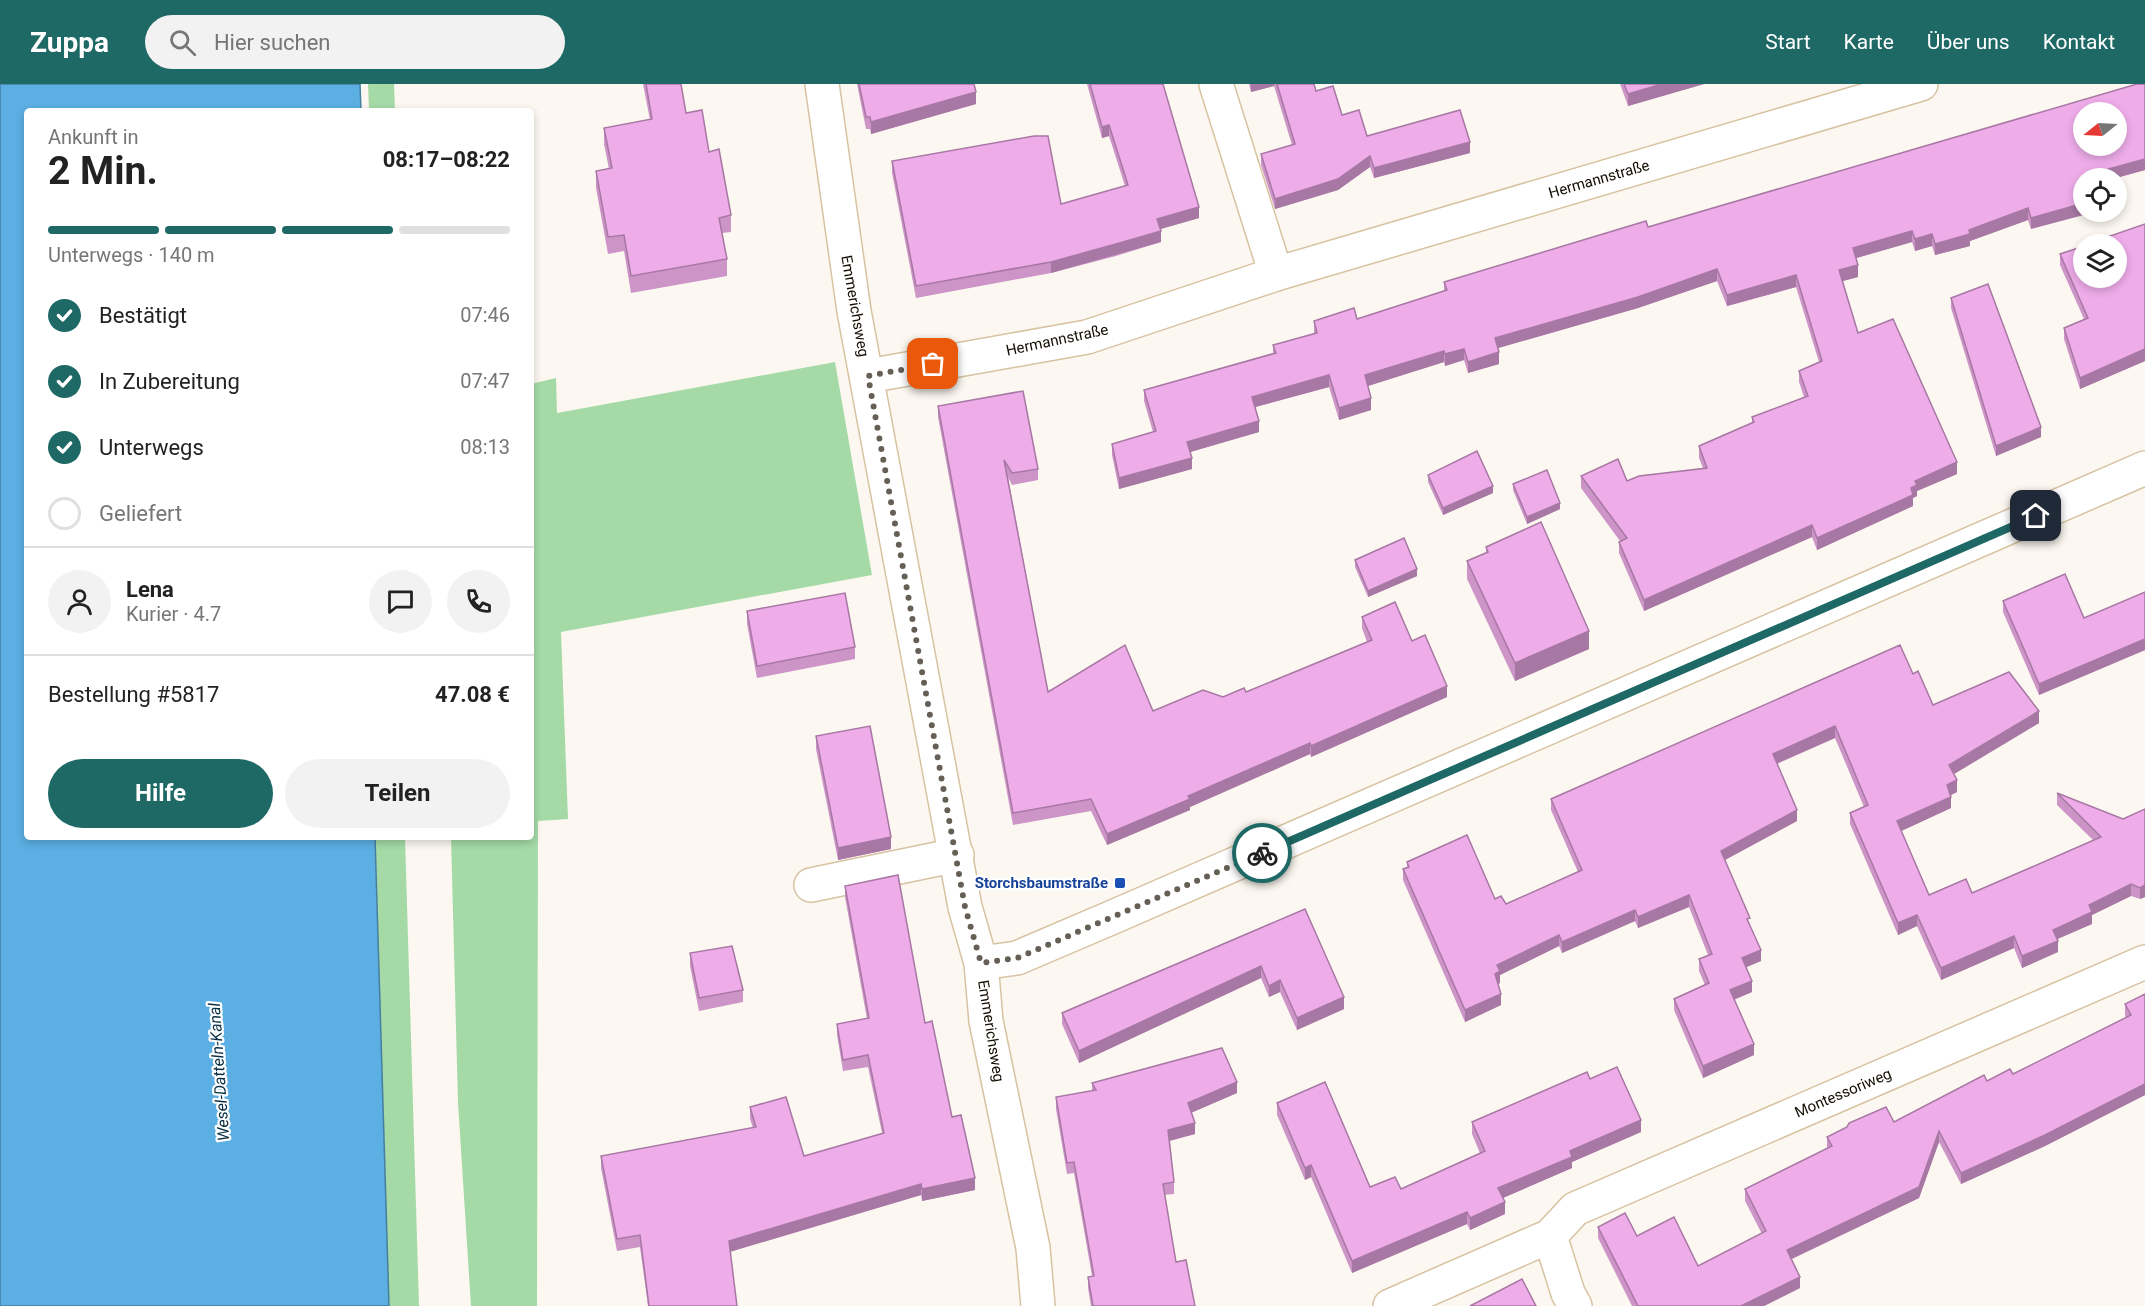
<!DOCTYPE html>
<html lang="de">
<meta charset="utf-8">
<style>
body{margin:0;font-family:Roboto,sans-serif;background:#f2f2f2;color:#222;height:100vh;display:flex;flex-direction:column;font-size:22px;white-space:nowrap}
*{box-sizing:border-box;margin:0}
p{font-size:20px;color:#767676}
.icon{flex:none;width:33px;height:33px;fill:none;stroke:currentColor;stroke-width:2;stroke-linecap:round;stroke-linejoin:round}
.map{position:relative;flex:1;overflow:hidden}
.side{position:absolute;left:24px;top:24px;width:510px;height:732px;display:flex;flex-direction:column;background:#fff;border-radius:6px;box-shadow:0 3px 9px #0003}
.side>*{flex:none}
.needle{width:39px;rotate:252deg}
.fabs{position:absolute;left:2073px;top:18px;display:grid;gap:12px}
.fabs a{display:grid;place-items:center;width:54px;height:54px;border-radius:50%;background:#fff;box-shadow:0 3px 9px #0003;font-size:30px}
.pin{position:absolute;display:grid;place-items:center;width:51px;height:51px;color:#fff;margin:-26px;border-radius:12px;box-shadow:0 3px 9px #0006}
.courier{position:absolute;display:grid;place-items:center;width:60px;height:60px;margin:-30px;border:4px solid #1e6965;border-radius:50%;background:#fff;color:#222;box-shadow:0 2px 8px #0007}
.summary em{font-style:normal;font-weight:700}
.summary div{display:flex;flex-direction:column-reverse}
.summary{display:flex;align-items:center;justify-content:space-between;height:102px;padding:0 24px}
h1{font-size:39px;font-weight:700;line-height:45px}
.bar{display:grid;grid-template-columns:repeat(4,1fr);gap:9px 6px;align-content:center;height:72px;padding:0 24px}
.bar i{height:8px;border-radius:4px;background:#e0e0e0}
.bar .selected{background:#1e6965}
.bar p{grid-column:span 4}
.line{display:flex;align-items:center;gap:15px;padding:0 24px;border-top:2px solid #e0e0e0}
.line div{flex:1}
.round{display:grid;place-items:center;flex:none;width:63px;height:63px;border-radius:32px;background:#f2f2f2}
ol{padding:0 24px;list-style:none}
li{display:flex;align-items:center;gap:18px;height:66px}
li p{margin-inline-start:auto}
li .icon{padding:6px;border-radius:50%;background:#1e6965;color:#fff;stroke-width:4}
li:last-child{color:#767676}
li i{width:33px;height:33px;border:3px solid #e0e0e0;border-radius:50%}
.action{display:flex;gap:12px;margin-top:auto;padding:12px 24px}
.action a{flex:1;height:69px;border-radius:36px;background:#1e6965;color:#fff;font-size:24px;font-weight:700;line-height:69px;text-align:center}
.action a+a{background:#f2f2f2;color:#222}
header{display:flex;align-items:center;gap:36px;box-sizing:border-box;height:84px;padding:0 30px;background:#1e6965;color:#fff}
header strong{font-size:28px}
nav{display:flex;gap:33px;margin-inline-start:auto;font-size:21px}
.search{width:420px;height:54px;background:#f2f2f2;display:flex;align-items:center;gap:15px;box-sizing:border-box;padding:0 21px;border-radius:33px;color:#767676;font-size:22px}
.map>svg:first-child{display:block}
</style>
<header>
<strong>Zuppa</strong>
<div class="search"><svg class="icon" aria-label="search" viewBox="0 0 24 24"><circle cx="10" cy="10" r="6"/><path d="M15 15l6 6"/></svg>Hier suchen</div>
<nav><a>Start</a><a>Karte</a><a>Über uns</a><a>Kontakt</a></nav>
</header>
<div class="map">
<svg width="2145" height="1222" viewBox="0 0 2145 1222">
<rect width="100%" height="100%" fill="#fcf8f1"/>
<g fill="#a5daa7">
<polygon points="368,0 394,0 395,27 369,27"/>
<polygon points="835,278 872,491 561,548 568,735 538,737 537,1222 471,1222 458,1019 451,753 531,753 531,300 556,294 557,329"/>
<polygon points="375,753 405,753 419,1222 389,1222"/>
</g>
<polygon fill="#5cafe3" stroke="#467ea0" stroke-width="1.5" points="0,0 360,0 361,27 27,27 27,753 375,753 389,1222 0,1222"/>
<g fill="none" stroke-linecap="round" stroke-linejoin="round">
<defs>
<g id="minor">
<polyline points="822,0 854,227 965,823 981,879 986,937 1033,1164 1038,1222"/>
<polyline points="1216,0 1276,190"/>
<polyline points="868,292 1087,253 1276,190 1921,0"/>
<polyline points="811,801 957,771"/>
<polyline points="981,879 1017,874 1113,833 2145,384"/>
<polyline points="1390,1222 1550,1152"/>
<polyline points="1575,1222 1568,1209 1550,1152 1575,1125 2145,878"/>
</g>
</defs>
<use href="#minor" stroke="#d7c3a2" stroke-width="36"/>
<use href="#minor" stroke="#fff" stroke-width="33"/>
</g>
<g fill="#cd94c8">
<polygon points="643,0 681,0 686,29 709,68 731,131 731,148 722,149 727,175 727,192 631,209 624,167 608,170 596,104 596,87 609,85 604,60 604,44 650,36"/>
<polygon points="857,0 974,0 976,20 871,50 870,45 866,45"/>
<polygon points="1087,0 1163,0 1199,134 1161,145 1161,158 1116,172 1051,189 916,214 892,89 892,77 1061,120 1125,102 1109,52 1102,54"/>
<polygon points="1249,0 1314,0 1316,7 1342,31 1367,52 1470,69 1374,94 1370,83 1338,106 1275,125 1261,81 1261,70 1292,61 1274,2 1251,8"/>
<polygon points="1620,0 1704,0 1628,22"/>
<polygon points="2145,0 2145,86 2116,94 2084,94 2031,145 2028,136 1970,157 1970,162 1935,171 1932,162 1915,167 1912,158 1856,174 1858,193 1843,197 1858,249 1957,390 1917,407 1917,412 1913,414 1913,422 1817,466 1812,453 1644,527 1619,469 1619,458 1620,457 1581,404 1581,392 1627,397 1703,384 1699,374 1699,362 1752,339 1752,333 1804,313 1799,298 1799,287 1819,278 1796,203 1727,222 1717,197 1638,224 1498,264 1499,280 1468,289 1464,276 1445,282 1444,278 1367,302 1371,326 1339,336 1329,303 1255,323 1259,348 1190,368 1192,385 1119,405 1112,371 1112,360 1153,348 1144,317 1144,306 1273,269 1273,261 1314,249 1314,237 1357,235 1444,207 1444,198 1648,143"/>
<polygon points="2145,140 2145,277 2080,305 2064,255 2064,244 2084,235 2060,181 2060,170"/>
<polygon points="1951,214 2041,353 1996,372 1951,224"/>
<polygon points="938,322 1038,385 1038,396 1012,401 1008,393 1048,608 1153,627 1246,608 1367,558 1362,544 1362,533 1412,557 1447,613 1311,673 1310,670 1190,723 1190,726 1107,761 1091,727 1013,741 938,333"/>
<polygon points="1428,391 1493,409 1443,431 1428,398"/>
<polygon points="1513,400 1560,425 1527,440 1513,406"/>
<polygon points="1486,463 1589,565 1515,597 1467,495 1467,477 1486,469"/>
<polygon points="1355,476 1417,492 1368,513 1355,483"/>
<polygon points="2145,508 2145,566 2039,611 2003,528 2003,517 2084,534"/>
<polygon points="747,527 855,563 855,575 757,594 747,540"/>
<polygon points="1913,590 1933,621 2039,639 1954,690 1957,708 1951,711 1951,724 1901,747 1929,811 1972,809 2093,756 2057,721 2057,709 2123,735 2145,725 2145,813 2140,815 2131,812 2092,831 2092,840 2057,855 2058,868 2022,884 2014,864 1941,896 1917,842 1898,851 1850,740 1850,729 1864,723 1835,654 1777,680 1797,737 1725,776 1750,842 1761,877 1746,883 1752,908 1734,916 1754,971 1703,994 1674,926 1674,915 1705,901 1699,887 1699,875 1708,871 1689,823 1638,844 1635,837 1562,869 1559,862 1500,891 1500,899 1498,900 1501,921 1465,938 1403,796 1403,785 1407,784 1407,778 1506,820 1578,788 1551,726 1551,715"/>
<polygon points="816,652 891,765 838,776 816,665"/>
<polygon points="845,802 925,939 952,1033 975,1106 922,1117 921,1111 730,1168 737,1222 648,1222 640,1163 617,1167 601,1084 601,1072 753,1044 750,1035 750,1023 804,1072 882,1049 868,983 843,987 837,951 837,940 867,935 845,813"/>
<polygon points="1305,825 1344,925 1297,946 1280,908 1269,913 1261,894 1079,979 1062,940 1062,929"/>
<polygon points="690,869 743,906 743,918 699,927 690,882"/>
<polygon points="2145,910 2145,1011 2045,1062 1961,1100 1939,1058 1919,1114 1792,1175 1800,1204 1764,1222 1632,1222 1598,1154 1598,1143 1637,1152 1698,1182 1762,1150 1745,1117 1745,1105 1827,1064 1827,1053 1894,1038 1987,997 2013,990 2126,934 2125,931 2125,920"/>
<polygon points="1590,995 1641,1048 1572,1078 1572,1084 1503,1114 1505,1130 1470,1146 1467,1140 1352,1189 1311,1093 1305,1096 1277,1031 1277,1019 1370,1103 1401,1105 1480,1069 1472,1050 1472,1038"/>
<polygon points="1092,999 1237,1009 1191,1029 1195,1050 1170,1057 1174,1098 1174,1110 1164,1111 1176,1178 1195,1222 1091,1222 1088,1204 1088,1193 1092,1192 1074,1089 1067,1090 1056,1025 1056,1013 1092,1007"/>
</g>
<g fill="#a778a3">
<polygon points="1251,0 1274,0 1274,2 1251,8"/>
<polygon points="1662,0 1704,0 1628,22 1628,10"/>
<polygon points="976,8 976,20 871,50 871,38"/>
<polygon points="1109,41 1109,52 1102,54 1102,43"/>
<polygon points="1470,58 1470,69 1374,94 1374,84"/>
<polygon points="1370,72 1370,83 1338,106 1275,125 1275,115"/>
<polygon points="2145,75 2145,86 2116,94 2094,94 2094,89"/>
<polygon points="2084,119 2084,128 2095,128 2031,145 2031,134"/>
<polygon points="1199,123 1199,134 1157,146 1157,135"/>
<polygon points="2028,124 2028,136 1970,157 1970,162 1935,171 1935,160 1969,146"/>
<polygon points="1161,147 1161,158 1051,189 1051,178"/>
<polygon points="1912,147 1912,158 1853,175 1853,164"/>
<polygon points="1932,150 1932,162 1915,167 1915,155"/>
<polygon points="1858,181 1858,193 1839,198 1839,186"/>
<polygon points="1717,185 1717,197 1638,224 1495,265 1495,254"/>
<polygon points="1796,191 1796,203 1727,222 1727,211"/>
<polygon points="1464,265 1464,276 1445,282 1445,270"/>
<polygon points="2145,265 2145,277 2080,305 2080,294"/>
<polygon points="1444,267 1444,278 1365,303 1365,291"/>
<polygon points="1499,268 1499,280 1468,289 1468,278"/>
<polygon points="1329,291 1329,303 1252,324 1252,313"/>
<polygon points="1371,314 1371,326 1339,336 1339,324"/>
<polygon points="1259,337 1259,348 1187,369 1187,358"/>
<polygon points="2041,343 2041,353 1996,372 1996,362"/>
<polygon points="1192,374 1192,385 1119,405 1119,394"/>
<polygon points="1957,378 1957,390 1917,407 1917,412 1913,414 1913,422 1817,466 1817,454 1915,397"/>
<polygon points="1493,402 1493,409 1443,431 1443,424"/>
<polygon points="1560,419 1560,425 1527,440 1527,433"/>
<polygon points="1812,441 1812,453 1644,527 1644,516"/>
<polygon points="1417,485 1417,492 1368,513 1368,507"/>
<polygon points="1589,547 1589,565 1515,597 1515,579"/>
<polygon points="2145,555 2145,566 2039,611 2039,600"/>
<polygon points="1447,602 1447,613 1311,673 1311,662"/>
<polygon points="2039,627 2039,639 1949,693 1949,681"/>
<polygon points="1835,642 1835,654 1773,681 1773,670"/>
<polygon points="1310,659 1310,670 1190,723 1190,726 1107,761 1107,750 1188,712"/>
<polygon points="1957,696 1957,708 1947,713 1947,701"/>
<polygon points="1951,713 1951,724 1897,749 1897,737"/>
<polygon points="1797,726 1797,737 1721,778 1721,767"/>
<polygon points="891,753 891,765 838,776 838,764"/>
<polygon points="2131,800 2131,812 2092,831 2092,840 2053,857 2053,846 2089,821"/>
<polygon points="2145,801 2145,813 2140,815 2140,804"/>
<polygon points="1689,811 1689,823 1638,844 1638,833"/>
<polygon points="1635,826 1635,837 1562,869 1562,858"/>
<polygon points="1917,831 1917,842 1898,851 1898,839"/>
<polygon points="1559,851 1559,862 1500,891 1500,899 1495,901 1495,890 1497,881"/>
<polygon points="2014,852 2014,864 1941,896 1941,884"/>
<polygon points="2058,857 2058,868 2022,884 2022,872"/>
<polygon points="1761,866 1761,877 1742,885 1742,874"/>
<polygon points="1261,882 1261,894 1079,979 1079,967"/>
<polygon points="1280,896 1280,908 1269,913 1269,902"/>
<polygon points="1752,897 1752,908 1730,917 1730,906"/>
<polygon points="1501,910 1501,921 1465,938 1465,926"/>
<polygon points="1344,913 1344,925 1297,946 1297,934"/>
<polygon points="1754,960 1754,971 1703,994 1703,982"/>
<polygon points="1237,998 1237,1009 1188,1030 1188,1019"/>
<polygon points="2145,1000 2145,1011 2045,1062 1961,1100 1961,1089"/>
<polygon points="1641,1036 1641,1048 1572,1078 1572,1084 1498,1116 1498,1104 1570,1067"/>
<polygon points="1195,1039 1195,1050 1168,1057 1168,1046"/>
<polygon points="1939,1047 1939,1058 1919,1114 1787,1177 1787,1166"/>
<polygon points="1311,1081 1311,1093 1305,1096 1305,1084"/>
<polygon points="975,1094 975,1106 922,1117 922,1105"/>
<polygon points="921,1100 921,1111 729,1168 729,1157"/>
<polygon points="1505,1118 1505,1130 1470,1146 1470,1134"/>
<polygon points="1467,1128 1467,1140 1352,1189 1352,1177"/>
<polygon points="1800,1193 1800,1204 1764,1222 1741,1222"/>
</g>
<g fill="#eeace9" stroke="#a778a3" stroke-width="1.5" fill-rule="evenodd">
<polygon points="646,0 681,0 686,29 702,26 709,68 719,65 731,131 719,134 727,175 631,192 624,151 608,153 596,87 612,84 604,44 652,35"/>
<polygon points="859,0 974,0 976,8 871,38 870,33 866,33"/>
<polygon points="1090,0 1163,0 1199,123 1157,135 1161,147 1116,160 1051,178 916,202 892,77 1034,52 1048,52 1061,120 1128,101 1109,41 1102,43"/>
<polygon points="1277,0 1314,0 1316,7 1333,2 1342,31 1359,26 1367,52 1460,26 1470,58 1374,84 1370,72 1338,95 1275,115 1261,70 1295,60"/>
<polygon points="1624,0 1662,0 1628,10"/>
<path d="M2137,0H2145V75L2094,89L2095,94H2084V119L2031,134L2028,124L1969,146L1970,150L1935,160L1932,150L1915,155L1912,147L1853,164L1858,181L1839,186L1858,249L1893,235L1957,378L1915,397L1917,401L1911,404L1913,411L1817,454L1812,441L1644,516L1619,458L1627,454L1581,392L1618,375L1627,397L1639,392L1707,384L1699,362L1754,338L1752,333L1808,312L1799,287L1822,277L1796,191L1727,211L1717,185L1638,213L1495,254L1499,268L1468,278L1464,265L1445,270L1444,267L1365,291L1371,314L1339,324L1329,291L1252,313L1259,337L1187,358L1192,374L1119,394L1112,360L1156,347L1144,306L1276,269L1273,261L1317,249L1314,237L1354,224L1357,235L1447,206L1444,198L1646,137L1648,143ZM2084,28H2116V62H2084Z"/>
<polygon points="2145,140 2145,265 2080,294 2064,244 2088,234 2060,170 2084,162 2084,194 2116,194 2116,160 2087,160"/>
<polygon points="1988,200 2041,343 1996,362 1951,214"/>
<polygon points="1023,307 1038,385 1012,389 1004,376 1048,608 1125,561 1153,627 1203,606 1223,613 1244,604 1246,608 1372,556 1362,533 1395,518 1412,557 1425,551 1447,602 1311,662 1310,659 1188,712 1190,715 1107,750 1091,715 1013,729 938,322"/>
<polygon points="1477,367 1493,402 1443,424 1428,391"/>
<polygon points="1547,386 1560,419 1527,433 1513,400"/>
<polygon points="1541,438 1589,547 1515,579 1467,477 1488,468 1486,463"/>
<polygon points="1404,454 1417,485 1368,507 1355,476"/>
<polygon points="2065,490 2084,534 2145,508 2145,555 2039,600 2003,517"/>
<polygon points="845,509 855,563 757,582 747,527"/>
<polygon points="1900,561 1913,590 1918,587 1933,621 2009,588 2039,627 1949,681 1957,696 1947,701 1951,713 1897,737 1929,811 1966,795 1972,809 2101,753 2057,709 2123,735 2145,725 2145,801 2140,804 2131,800 2089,821 2092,828 2053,846 2058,857 2022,872 2014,852 1941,884 1917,831 1898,839 1850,729 1868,721 1835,642 1773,670 1797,726 1721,767 1750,834 1747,835 1761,866 1742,874 1752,897 1730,906 1754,960 1703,982 1674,915 1709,899 1699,875 1712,870 1689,811 1638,833 1635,826 1562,858 1559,851 1497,881 1500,887 1495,890 1501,910 1465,926 1403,785 1409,783 1407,778 1467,751 1495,815 1501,812 1506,820 1582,786 1551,715"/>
<polygon points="870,642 891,753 838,764 816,652"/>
<polygon points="898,791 925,939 932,937 952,1033 961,1031 975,1094 922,1105 921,1100 729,1157 737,1222 649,1222 640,1151 617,1155 601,1072 756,1043 750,1023 786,1013 804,1072 884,1049 868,971 843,976 837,940 869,934 845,802"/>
<polygon points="1305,825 1344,913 1297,934 1280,896 1269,902 1261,882 1079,967 1062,929"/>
<polygon points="732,862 743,906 699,914 690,869"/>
<polygon points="2145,910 2145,1000 2045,1051 1961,1089 1939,1047 1919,1103 1787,1166 1800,1193 1741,1222 1638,1222 1598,1143 1625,1129 1637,1152 1674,1133 1698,1182 1766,1147 1745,1105 1832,1062 1827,1053 1847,1043 1849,1039 1886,1023 1894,1038 1984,991 1987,997 2010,985 2013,990 2131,931 2125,920"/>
<polygon points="1222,964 1237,998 1188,1019 1195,1039 1168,1046 1174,1098 1163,1100 1176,1178 1186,1176 1195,1222 1093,1222 1088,1193 1094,1192 1074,1078 1067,1079 1056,1013 1096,1006 1092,999"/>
<polygon points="1617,983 1641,1036 1570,1067 1572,1073 1498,1104 1505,1118 1470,1134 1467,1128 1352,1177 1311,1081 1305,1084 1277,1019 1325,998 1370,1103 1395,1093 1401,1105 1485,1067 1472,1038 1587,988 1590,995"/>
<polygon points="1522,1195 1536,1222 1470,1222"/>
</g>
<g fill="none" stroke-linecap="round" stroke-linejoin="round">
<polyline stroke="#655f56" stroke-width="6" stroke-dasharray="0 10.8" points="933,280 868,292 965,823 981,879 1017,874 1262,769"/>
<polyline stroke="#1e6965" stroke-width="8" points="1262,769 2036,432"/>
</g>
<rect fill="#1a4fb4" stroke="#fff" stroke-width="2" x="1114" y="793" width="12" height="12" rx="3"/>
<g text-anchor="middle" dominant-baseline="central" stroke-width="4.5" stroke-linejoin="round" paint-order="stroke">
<g font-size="15" fill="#130d03" stroke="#fff">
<text transform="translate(1599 95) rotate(-16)">Hermannstraße</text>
<text transform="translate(855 222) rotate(80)">Emmerichsweg</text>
<text transform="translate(1057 256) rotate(-12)">Hermannstraße</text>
<text transform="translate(991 947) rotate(81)">Emmerichsweg</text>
<text transform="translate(1843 1009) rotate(-23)">Montessoriweg</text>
</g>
<g font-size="15" font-weight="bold" fill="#164399" stroke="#fff" text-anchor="end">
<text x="1108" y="799">Storchsbaumstraße</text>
</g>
<g font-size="16" font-style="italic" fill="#072d42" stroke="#fff">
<text transform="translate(219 988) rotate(-94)">Wesel-Datteln-Kanal</text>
</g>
</g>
</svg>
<div class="fabs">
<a><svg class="needle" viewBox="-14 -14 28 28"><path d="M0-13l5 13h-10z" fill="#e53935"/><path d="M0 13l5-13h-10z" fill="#767676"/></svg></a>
<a><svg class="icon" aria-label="locate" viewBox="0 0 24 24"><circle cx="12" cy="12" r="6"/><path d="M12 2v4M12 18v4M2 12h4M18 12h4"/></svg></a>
<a><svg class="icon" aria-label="layers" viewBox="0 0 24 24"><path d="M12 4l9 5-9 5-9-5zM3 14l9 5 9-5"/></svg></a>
</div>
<div class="pin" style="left:933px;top:280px;background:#ea580c"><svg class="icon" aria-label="bag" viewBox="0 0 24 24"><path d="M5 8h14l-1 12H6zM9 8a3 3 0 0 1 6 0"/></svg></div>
<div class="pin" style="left:2036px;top:432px;background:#1f2937"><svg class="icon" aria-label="home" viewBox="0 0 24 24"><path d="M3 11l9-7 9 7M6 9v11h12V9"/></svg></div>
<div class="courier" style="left:1262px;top:769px"><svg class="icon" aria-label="bike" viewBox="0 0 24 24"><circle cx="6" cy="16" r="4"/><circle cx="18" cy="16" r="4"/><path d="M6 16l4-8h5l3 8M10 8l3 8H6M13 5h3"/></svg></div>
<section class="side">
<div class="summary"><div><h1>2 Min.</h1><p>Ankunft in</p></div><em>08:17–08:22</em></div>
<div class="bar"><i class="selected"></i><i class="selected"></i><i class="selected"></i><i></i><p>Unterwegs · 140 m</p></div>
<ol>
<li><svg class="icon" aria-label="check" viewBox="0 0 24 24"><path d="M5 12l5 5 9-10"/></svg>Bestätigt<p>07:46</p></li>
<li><svg class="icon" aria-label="check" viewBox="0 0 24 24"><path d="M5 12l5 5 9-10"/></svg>In Zubereitung<p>07:47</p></li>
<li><svg class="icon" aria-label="check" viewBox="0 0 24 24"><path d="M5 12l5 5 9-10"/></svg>Unterwegs<p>08:13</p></li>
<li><i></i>Geliefert</li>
</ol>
<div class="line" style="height:108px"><a class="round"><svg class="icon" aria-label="person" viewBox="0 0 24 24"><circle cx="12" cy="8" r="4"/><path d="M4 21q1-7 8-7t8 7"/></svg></a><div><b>Lena</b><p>Kurier · 4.7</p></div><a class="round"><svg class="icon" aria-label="chat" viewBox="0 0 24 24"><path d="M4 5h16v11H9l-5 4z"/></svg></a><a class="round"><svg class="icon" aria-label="phone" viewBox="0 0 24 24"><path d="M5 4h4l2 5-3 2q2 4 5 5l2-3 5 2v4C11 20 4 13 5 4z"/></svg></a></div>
<div class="line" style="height:78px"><div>Bestellung #5817</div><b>47.08 €</b></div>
<div class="action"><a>Hilfe</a><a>Teilen</a></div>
</section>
</div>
